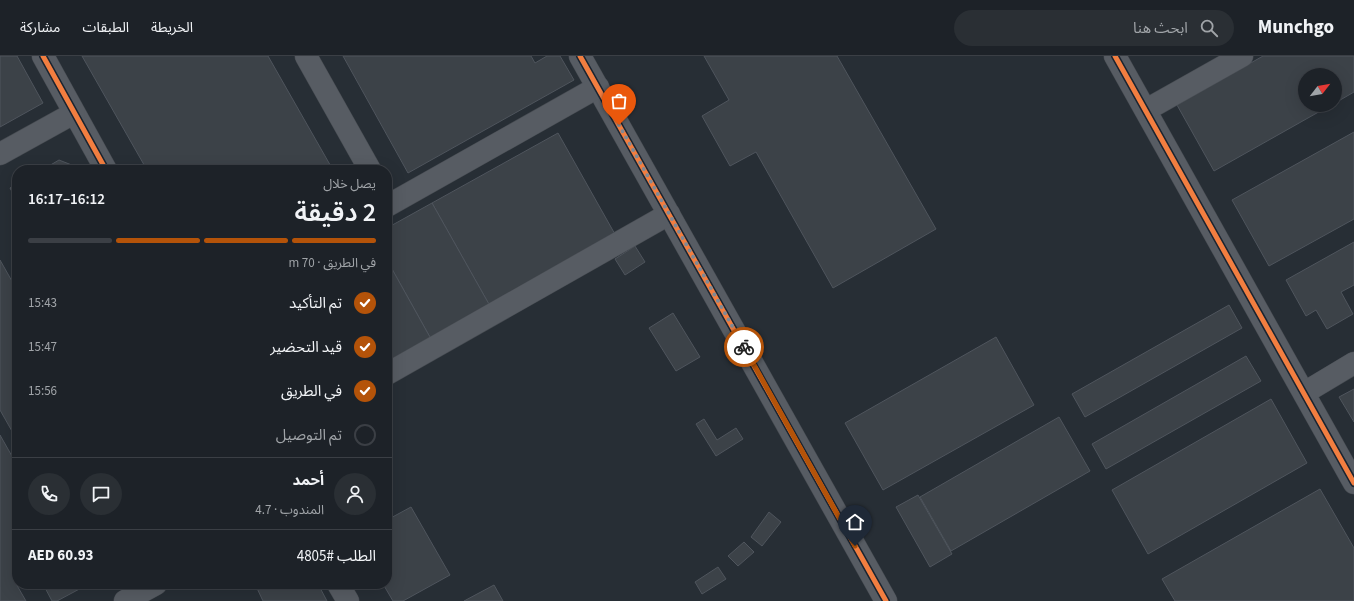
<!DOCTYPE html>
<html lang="ar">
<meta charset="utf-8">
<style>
body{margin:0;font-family:"Source Sans 3","Noto Sans Arabic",sans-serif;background:#2a2f34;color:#f1f3f6;direction:rtl;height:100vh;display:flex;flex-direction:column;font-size:15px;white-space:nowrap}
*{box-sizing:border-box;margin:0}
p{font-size:13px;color:#a0a4a8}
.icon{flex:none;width:22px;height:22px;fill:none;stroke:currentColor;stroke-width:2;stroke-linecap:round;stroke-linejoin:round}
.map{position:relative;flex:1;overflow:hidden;direction:ltr}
.side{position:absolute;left:12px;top:109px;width:380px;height:424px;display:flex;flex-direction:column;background:#1d2228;border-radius:16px;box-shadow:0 4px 16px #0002,0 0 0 1px #3b3f45;direction:rtl}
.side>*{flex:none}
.needle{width:26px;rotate:59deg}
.fabs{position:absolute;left:1298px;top:12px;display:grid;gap:8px}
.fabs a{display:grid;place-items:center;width:44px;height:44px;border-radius:50%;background:#1d2228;box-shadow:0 4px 16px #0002,0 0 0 1px #3b3f45;font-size:20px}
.pin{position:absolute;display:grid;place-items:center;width:34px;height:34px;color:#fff;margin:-41px -17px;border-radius:50% 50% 50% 0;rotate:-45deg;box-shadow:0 0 4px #0007}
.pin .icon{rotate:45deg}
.courier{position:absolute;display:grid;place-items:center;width:40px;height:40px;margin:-20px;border:3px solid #b45309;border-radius:50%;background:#fff;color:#222;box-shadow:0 1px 5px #0007}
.overview em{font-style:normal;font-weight:600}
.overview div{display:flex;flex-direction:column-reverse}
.overview{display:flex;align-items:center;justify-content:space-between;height:68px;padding:0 16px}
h1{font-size:26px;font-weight:600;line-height:30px}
.bar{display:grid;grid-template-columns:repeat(4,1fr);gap:6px 4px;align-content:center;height:48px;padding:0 16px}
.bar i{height:5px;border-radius:3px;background:#3b3f45}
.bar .on{background:#b45309}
.bar p{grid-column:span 4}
.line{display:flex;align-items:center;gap:10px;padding:0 16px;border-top:1px solid #3b3f45}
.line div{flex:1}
.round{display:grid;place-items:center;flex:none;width:42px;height:42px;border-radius:21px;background:#2a2f34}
ol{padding:0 16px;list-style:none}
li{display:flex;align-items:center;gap:12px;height:44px}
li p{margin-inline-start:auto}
li .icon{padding:4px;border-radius:50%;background:#b45309;color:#fff;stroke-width:4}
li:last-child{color:#a0a4a8}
li i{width:22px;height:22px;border:2px solid #3b3f45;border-radius:50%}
header{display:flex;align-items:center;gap:24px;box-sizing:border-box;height:56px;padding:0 20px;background:#1d2228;border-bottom:1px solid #3b3f45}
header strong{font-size:19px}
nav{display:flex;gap:22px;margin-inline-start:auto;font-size:14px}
.search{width:280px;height:36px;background:#2a2f34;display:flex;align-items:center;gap:10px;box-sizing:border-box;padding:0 14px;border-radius:22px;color:#a0a4a8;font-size:15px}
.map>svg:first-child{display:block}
</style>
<header>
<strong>Munchgo</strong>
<div class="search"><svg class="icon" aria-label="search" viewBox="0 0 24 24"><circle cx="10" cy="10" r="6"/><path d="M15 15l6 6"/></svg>ابحث هنا</div>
<nav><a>الخريطة</a><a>الطبقات</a><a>مشاركة</a></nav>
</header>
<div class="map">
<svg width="1354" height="545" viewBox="0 0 1354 545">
<rect width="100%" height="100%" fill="#272e35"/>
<g fill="#3c4248" stroke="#4f555d">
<polygon points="0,0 17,0 43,47 0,71"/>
<polygon points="82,0 268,0 333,114 147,114"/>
<polygon points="343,0 531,0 535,7 547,0 560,0 574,24 408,117"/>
<polygon points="704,0 837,0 936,173 833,232 756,96 730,110 702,60 729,44"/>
<polygon points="1263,0 1354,0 1354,36 1335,47 1335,19 1305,19 1305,49 1331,49 1214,115 1177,49"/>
<polygon points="1354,76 1354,163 1269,210 1232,144"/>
<polygon points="558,77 616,180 490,250 432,147"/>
<polygon points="59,104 82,113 83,114 42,114"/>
<polygon points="17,128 17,145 10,132"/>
<polygon points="432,147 490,250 431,283 387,204 387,172"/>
<polygon points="1354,186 1354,229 1341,236 1353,258 1327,273 1316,254 1306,260 1286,224"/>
<polygon points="635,190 645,206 625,219 615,203"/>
<polygon points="0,204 17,234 17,384 0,354"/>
<polygon points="387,204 431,283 387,308"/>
<polygon points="1229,249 1242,272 1085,361 1072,338"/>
<polygon points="673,257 700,301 676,315 649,272"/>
<polygon points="996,281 1034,349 883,434 845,367"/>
<polygon points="1246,300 1261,325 1106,413 1092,388"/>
<polygon points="1354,333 1354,366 1339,341"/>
<polygon points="1271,343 1307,407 1148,498 1112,434"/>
<polygon points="1059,361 1090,415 951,495 920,441"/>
<polygon points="704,363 717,384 736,372 743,383 716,400 696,368"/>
<polygon points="0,379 17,409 17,525 15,526 26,545 0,545"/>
<polygon points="1320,433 1354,492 1354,545 1175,545 1162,523"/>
<polygon points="918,439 952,498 930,511 896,451"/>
<polygon points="411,451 450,519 403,545 393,545 383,528 387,528 387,464"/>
<polygon points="769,456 781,466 762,490 751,481"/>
<polygon points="744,486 754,496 738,510 728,500"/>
<polygon points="718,511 726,523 702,538 695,526"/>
<polygon points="43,528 84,528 85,530 57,545 52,545"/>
<polygon points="255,528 318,528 327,545 263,545"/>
<polygon points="494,529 503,545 464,545"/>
</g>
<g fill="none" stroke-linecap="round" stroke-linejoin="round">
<defs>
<g id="minor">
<polyline points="43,0 106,114"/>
<polyline points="306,0 370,114"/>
<polyline points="580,0 886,545"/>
<polyline points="1115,0 1354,427"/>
<polyline points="1146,54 1242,0"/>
<polyline points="0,98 74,57"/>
<polyline points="387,150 598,31"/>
<polyline points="387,318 669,158"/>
<polyline points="1304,337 1354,307"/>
<polyline points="338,528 348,545"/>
<polyline points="125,545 156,528"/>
</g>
</defs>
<use href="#minor" stroke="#454a50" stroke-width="23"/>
<use href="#minor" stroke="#575c63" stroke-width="22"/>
<defs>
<g id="cycleway">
<polyline points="43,0 106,114"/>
<polyline points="580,0 886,545"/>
<polyline points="1115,0 1354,427"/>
</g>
</defs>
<use href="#cycleway" stroke="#1a2430" stroke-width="8"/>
<use href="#cycleway" stroke="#f27e40" stroke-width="5"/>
</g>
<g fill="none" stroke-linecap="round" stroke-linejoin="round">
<polyline stroke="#808994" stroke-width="4" stroke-dasharray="0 7.2" points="619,69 744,291"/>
<polyline stroke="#b45309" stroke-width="5" points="744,291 855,490"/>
</g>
</svg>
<div class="fabs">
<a><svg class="needle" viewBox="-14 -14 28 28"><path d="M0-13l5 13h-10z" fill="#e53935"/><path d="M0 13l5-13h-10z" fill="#a0a4a8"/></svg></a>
</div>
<div class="pin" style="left:619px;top:69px;background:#ea580c"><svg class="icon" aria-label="bag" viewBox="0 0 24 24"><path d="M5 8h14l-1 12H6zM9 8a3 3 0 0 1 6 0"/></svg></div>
<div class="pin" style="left:855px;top:490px;background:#1f2937"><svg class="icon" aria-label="home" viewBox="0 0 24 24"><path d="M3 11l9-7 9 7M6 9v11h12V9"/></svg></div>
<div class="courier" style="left:744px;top:291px"><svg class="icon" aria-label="bike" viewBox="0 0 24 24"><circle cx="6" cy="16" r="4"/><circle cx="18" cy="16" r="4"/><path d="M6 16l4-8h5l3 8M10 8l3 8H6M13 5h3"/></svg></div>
<section class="side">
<div class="overview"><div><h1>2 دقيقة</h1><p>يصل خلال</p></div><em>16:12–16:17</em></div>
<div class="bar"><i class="on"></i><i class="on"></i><i class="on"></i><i></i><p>في الطريق · 70 m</p></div>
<ol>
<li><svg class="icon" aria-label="check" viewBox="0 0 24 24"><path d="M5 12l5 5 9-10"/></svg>تم التأكيد<p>15:43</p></li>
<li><svg class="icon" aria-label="check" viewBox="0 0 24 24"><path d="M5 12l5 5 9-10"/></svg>قيد التحضير<p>15:47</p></li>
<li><svg class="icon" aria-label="check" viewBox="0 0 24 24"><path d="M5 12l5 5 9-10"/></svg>في الطريق<p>15:56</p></li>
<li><i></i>تم التوصيل</li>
</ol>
<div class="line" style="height:72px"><a class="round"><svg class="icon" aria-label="person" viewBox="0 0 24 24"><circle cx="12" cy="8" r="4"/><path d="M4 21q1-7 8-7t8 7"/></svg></a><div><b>أحمد</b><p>المندوب · 4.7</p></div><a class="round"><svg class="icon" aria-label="chat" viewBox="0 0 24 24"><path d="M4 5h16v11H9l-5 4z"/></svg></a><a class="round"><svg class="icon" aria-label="phone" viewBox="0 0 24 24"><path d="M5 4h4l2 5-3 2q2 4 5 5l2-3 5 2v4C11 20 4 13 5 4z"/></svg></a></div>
<div class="line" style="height:52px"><div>الطلب #4805</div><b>AED 60.93</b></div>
</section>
</div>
